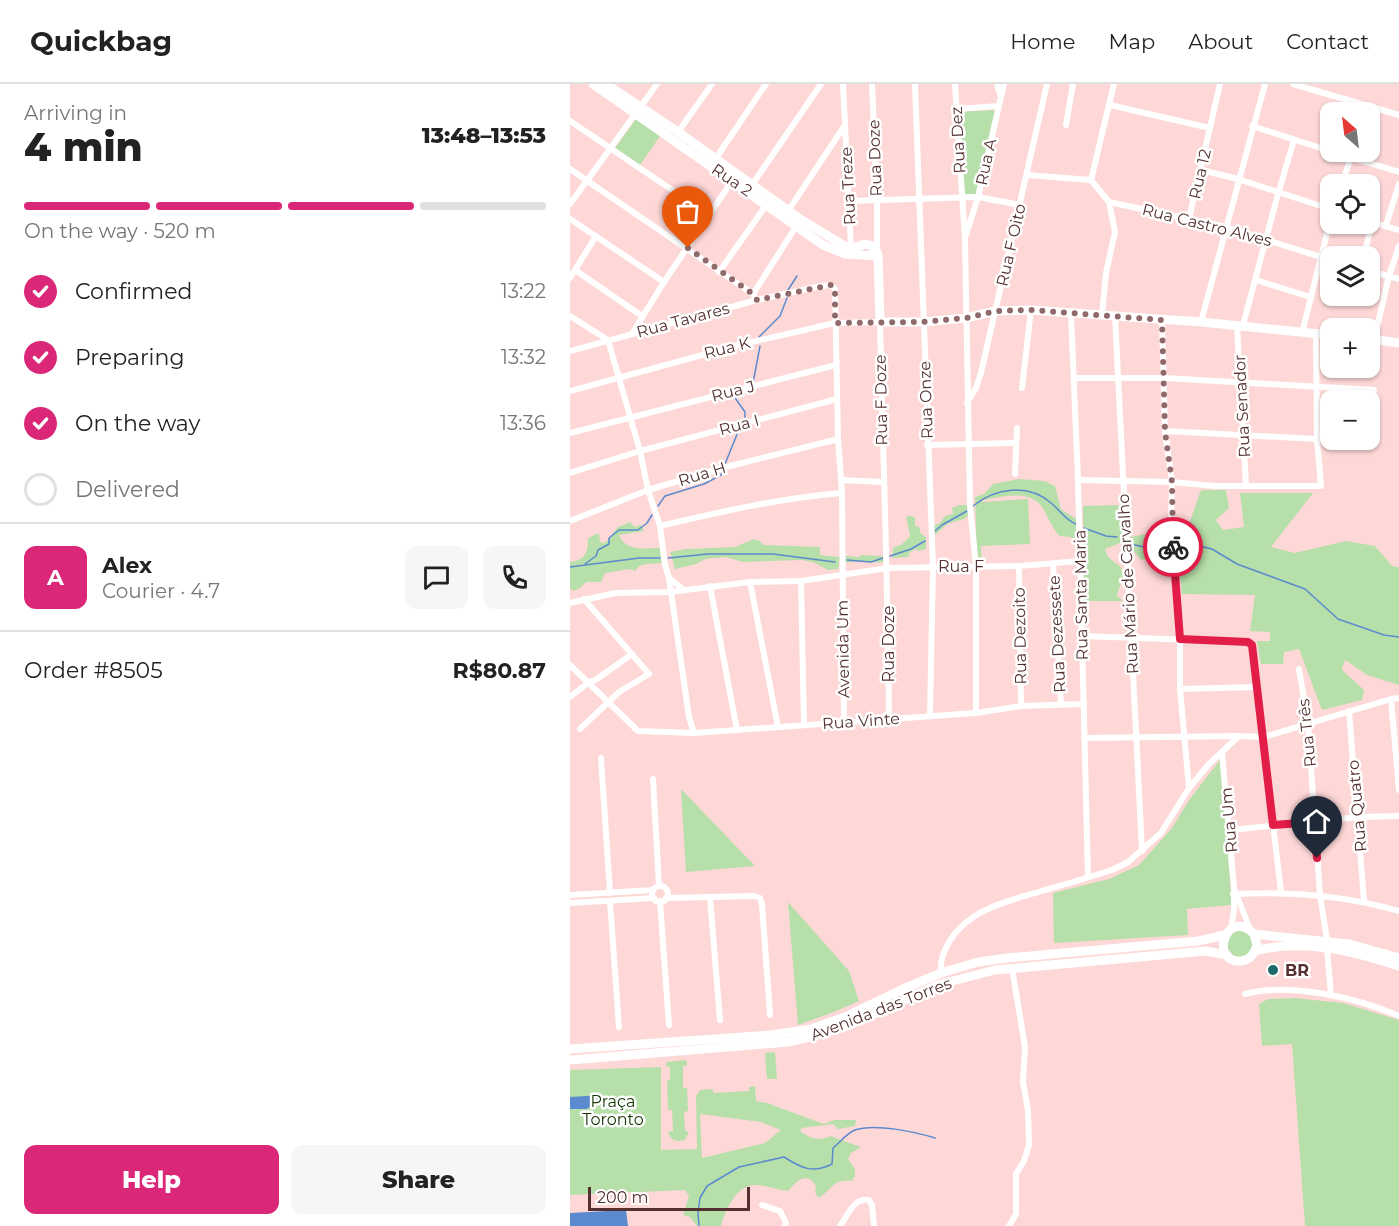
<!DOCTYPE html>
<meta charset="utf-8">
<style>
body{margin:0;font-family:Montserrat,sans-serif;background:#f6f6f6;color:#222;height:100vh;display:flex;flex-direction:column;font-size:22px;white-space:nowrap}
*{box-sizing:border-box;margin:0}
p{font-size:20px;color:#767676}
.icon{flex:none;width:33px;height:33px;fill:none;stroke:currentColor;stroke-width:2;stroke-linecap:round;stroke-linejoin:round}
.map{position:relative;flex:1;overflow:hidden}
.sheet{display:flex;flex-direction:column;background:#fff;width:570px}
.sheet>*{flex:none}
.needle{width:39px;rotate:332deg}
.controls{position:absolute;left:750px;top:18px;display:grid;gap:12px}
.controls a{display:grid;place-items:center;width:60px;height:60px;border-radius:12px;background:#fff;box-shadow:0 2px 4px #0004;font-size:30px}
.scale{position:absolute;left:18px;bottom:15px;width:162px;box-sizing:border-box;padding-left:6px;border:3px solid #553031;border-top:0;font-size:16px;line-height:21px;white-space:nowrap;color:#553031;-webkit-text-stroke:4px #fff;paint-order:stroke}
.pin{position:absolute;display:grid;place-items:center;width:51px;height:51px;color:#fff;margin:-62px -26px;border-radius:50% 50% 50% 0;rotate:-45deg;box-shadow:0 0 6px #0007}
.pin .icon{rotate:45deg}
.courier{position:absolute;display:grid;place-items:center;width:60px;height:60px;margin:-30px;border:4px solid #e11d48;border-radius:50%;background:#fff;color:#222;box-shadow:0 2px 8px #0007}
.headline em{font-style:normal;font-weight:800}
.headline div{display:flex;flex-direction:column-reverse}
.headline{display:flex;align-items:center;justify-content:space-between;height:102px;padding:0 24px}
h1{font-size:39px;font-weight:800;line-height:45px}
.bar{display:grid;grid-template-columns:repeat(4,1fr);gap:9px 6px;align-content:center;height:72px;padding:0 24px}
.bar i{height:8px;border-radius:4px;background:#e0e0e0}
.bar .active{background:#db2777}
.bar p{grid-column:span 4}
.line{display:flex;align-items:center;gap:15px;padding:0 24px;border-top:2px solid #e0e0e0}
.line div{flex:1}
.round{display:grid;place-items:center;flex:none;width:63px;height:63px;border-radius:12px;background:#f6f6f6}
ol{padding:0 24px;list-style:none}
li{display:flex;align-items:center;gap:18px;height:66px}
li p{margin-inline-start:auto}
li .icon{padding:6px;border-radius:50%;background:#db2777;color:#fff;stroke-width:4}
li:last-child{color:#767676}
li i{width:33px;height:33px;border:3px solid #e0e0e0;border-radius:50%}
.button{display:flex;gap:12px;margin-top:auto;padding:12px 24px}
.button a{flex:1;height:69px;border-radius:12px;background:#db2777;color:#fff;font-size:24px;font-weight:800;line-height:69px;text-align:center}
.button a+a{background:#f6f6f6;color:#222}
header{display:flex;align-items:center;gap:36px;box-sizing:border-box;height:84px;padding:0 30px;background:#fff;border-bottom:2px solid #e0e0e0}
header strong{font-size:28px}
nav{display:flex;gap:33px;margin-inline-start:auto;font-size:21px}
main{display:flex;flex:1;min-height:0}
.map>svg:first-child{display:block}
</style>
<header>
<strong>Quickbag</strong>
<nav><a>Home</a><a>Map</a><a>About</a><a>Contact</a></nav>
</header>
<main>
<section class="sheet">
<div class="headline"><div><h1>4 min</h1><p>Arriving in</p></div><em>13:48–13:53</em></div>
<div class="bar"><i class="active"></i><i class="active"></i><i class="active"></i><i></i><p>On the way · 520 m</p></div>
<ol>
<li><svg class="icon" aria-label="check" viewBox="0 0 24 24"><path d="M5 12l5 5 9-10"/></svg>Confirmed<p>13:22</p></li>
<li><svg class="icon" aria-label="check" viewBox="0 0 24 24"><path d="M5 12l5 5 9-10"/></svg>Preparing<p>13:32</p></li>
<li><svg class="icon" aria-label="check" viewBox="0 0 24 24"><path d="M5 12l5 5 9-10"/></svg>On the way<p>13:36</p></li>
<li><i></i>Delivered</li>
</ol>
<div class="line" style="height:108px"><b class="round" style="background:#db2777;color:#fff">A</b><div><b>Alex</b><p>Courier · 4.7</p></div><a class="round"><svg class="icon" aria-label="chat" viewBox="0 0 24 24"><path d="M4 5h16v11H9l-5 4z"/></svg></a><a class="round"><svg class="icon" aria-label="phone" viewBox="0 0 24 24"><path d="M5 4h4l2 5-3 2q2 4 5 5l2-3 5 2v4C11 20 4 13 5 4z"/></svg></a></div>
<div class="line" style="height:78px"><div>Order #8505</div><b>R$80.87</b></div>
<div class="button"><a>Help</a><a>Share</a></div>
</section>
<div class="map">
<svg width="829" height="1142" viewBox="0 0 829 1142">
<rect width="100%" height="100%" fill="#fed7d7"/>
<g fill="#b7dfaa" fill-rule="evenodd">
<polygon points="425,26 407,110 393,110 388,28"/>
<polygon points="66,35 90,52 70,81 45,64"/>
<path d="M449,395L474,397L485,402L491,425L506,435L507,456L500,453L489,452C482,443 478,433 472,423C459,405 433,413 414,416L411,418L458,415L460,460L411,462L412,480H410L407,475L405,413L414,410L423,400Z"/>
<polygon points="631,406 656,406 659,424 646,436 653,446 674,443 670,409 743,409 701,463 725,469 776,457 805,462 822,482 829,483 829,601 797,591 775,576 772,586 794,606 792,616 752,626 729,565 714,568 713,580 691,580 687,557 700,557 700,548 680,547 685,511 612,510 605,443 619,440"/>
<polygon points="389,421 397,421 399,431 394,435 377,440 364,452 363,442 370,439 375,432 383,430 382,424"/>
<polygon points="551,421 552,452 550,459 535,465 538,473 551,483 553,493 547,511 553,517 514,517 513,422"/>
<polygon points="340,432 345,433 345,441 350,444 350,449 356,453 356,465 348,467 346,465 340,468 338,473 322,474 323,464 332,460 340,452 336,433"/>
<path d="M60,438L65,443L71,441L74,447L49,451C56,468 74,464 91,464L92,479L77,480L69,482L65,487L60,485L35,489L31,498H16L10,504L3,507L0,504V478C16,476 18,468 18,454L29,449L30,458L35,459L48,443Z"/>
<path d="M576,450L599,452L601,470C592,477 581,472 571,476L562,465L560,453Z"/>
<polygon points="184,455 190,457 193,461 250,463 250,471 270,473 268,485 258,486 243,478 232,476 173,478 156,473 135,475 126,480 105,485 100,468 116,465 165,463"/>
<path d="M292,471L313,472L314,478C303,479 281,477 274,479V472L289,473Z"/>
<polygon points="650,676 662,821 617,825 618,851 484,859 483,809 539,795 569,781 602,744 619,716"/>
<polygon points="111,705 185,782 116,788"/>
<polygon points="218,818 279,887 289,917 264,928 228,941"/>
<circle cx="670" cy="860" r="13"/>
<polygon points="725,914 773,919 829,936 829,1142 735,1142 722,960 692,962 689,920 698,915"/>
<polygon points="205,968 207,995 197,995 195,969"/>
<path d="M115,976L117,978V982H113V1004H117L118,1027L114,1028L115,1047L119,1048L115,1056C107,1059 100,1056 98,1048L103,1047L102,1026H98L97,997L100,996V983L96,982L97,978Z"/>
<path d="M91,983V1066L127,1065L126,1012L130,1006L143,1005V1009L179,1007V1003L185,1002L186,1017L197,1019L254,1040L264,1036H286L285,1042L268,1045L263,1040L232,1044L230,1047C240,1054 248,1058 260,1052L291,1063L281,1069L278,1075L285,1085V1092L282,1097C261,1095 264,1105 248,1114L245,1108L246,1102C236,1087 227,1097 218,1107C207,1106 196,1101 185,1101C166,1101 155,1127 151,1142H127L120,1133L113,1131L119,1112L115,1106L0,1111V986ZM130,1030L191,1038L211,1046L195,1059L132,1074Z"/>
</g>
<g fill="#5b8ace">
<polygon points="33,1011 33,1014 17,1025 0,1025 0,1013"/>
<polygon points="56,1126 58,1142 0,1142 0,1129"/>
</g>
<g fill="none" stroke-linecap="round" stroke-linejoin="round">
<g stroke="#5b8ace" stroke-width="1.5">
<polyline points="218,206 227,192"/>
<polyline points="189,253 210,232 217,214"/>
<polyline points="183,299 190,262"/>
<polyline points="163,311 175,328 175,336"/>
<polyline points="155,380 168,348"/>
<polyline points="88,422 95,412 134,400 151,391 152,388"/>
<path d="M403,422C425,404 458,399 481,419C490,426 495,436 506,440"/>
<polyline points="514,444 536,452 547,453"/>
<polyline points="365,447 372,441 397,427"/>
<polyline points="561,460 574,463 596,463"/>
<polyline points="609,462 621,460 642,465 667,480 735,505 768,535 814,551 829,553"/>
<polyline points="320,472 341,465 355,457"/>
<polyline points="98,474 138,470 203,470 265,478"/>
<polyline points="277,476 301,478 313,474"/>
<polyline points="15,480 26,472 28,466 39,460 39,454 49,446 68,446 77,439 82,431"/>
<polyline points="0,483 69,474 90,474"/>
<path d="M129,1142L128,1129L130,1114L137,1102L169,1083L214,1073C231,1084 243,1090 262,1080L263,1064C269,1059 277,1049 285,1046C304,1039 346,1048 365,1054"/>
</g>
<g stroke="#fff" stroke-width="6">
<polyline points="273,0 281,163"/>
<polyline points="302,0 307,117 307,167"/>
<polyline points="345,0 363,482 360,632"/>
<polyline points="385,0 395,156 400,422 406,482 406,629"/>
<polyline points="427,0 431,13"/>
<polyline points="723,0 829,31"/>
<polyline points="540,21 640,44"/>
<polyline points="385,25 429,22"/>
<polyline points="0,37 139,131"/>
<polyline points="496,41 503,0"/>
<polyline points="682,42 760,67"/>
<polyline points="108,48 142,0"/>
<polyline points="762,68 829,88"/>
<polyline points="144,77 196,0"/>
<polyline points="0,85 183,210"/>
<polyline points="631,86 668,95 760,125"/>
<polyline points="457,91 521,96"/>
<polyline points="521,96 539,118 656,143 760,176"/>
<polyline points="521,96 544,0"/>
<polyline points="772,100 781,73"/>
<polyline points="182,101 251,0"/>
<polyline points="279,117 408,113 450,121"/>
<polyline points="0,120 87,0"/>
<polyline points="218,127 275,41"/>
<polyline points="0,135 94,198"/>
<polyline points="619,135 650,0"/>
<polyline points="801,138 829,146"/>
<polyline points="816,141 829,100"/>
<polyline points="396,151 408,113 434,0"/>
<polyline points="794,172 802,138"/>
<polyline points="5,186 72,232"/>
<polyline points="800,187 829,195"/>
<polyline points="149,188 197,120"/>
<polyline points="0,194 26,152"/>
<polyline points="686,196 740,213"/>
<polyline points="185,213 183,210 227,141"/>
<polyline points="501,230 508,396 518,793"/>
<polyline points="532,231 536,189 545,148 539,118"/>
<polyline points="0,232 38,256 70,367 78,406 90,442 95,481 99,494 113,505"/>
<polyline points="545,232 572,767"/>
<polyline points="592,236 595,347 602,398 601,442 610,555 610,605 619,704"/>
<polyline points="631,238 695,0"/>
<polyline points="667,241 676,402"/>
<polyline points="673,241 708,110 724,56"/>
<polyline points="732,249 760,137"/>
<polyline points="62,250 94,198 162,97"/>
<polyline points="804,256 819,192 829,162"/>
<polyline points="0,267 187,216 251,202 261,201 265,205 268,355 272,409 274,638"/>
<polyline points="504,294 594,294 804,306"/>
<polyline points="452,304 461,226"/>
<path d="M0,307L169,261L265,239L310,238C313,370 318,503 319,635"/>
<polyline points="397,319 406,304 411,289 477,0"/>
<polyline points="595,347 747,355"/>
<polyline points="0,349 266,281"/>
<polyline points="357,361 445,359"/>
<polyline points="0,389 70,367 267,315"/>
<polyline points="445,390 447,344"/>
<polyline points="271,396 313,398"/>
<polyline points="508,396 602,398 645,402 751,402 747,355 746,250"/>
<polyline points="0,437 78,406 152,384 268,355"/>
<path d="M90,442C150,428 210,414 272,409"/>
<polyline points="483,480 491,620"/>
<polyline points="449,482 451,622"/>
<polyline points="99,494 119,633 124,649"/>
<polyline points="231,497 234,641"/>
<polyline points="180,498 208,643"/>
<polyline points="140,502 167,646"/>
<polyline points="0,519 45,509 100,508 180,498 231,497 318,484 449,482 510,477"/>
<polyline points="512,552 678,558 682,561 711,808"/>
<polyline points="0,581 68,647 124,649 406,629 451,622 514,620"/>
<polyline points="729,585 738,639 750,811 757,856"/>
<polyline points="610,605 688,603"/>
<polyline points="0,613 18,599 27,595 62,570"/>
<polyline points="821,615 829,706"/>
<polyline points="779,627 794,817"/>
<polyline points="10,645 49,608 79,590 14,515"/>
<polyline points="514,654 669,652"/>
<polyline points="652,669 664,804 664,826 661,845"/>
<polyline points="31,674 40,808"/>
<polyline points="83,695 89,802"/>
<polyline points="660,746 789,733 829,732"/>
<circle cx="90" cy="810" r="8"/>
<polyline points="665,807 680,845"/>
<path d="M663,810C720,807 774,811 829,827"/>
<polyline points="0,811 83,806"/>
<polyline points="96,814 184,812 190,814 192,820 200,931"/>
<polyline points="140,814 150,936"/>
<polyline points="40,817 49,943"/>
<polyline points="90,817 99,941"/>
<polyline points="0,819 84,814"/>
<polyline points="757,865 761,911"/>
<path d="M371,889C370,876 373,869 379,858C400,824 439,817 475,806C497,800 520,793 542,786L558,778L591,749L619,704L639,680L669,652L694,653L821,615L829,614"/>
<path d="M675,910C719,898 788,914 829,932"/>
<polyline points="192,1121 210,1127 216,1139 215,1142"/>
<path d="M270,1142C278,1131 284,1113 299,1116L302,1121L304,1142"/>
<polyline points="439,1142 446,1130 446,1090 454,1077 459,1061 458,1026 453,998 455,963 442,884"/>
</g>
<g stroke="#fff" stroke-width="9">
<polyline points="23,0 253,161 275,170 308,172"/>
<polyline points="36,0 108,48 230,135 275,162 287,163 295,160 302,162 307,168 308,172 310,238 353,238 396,234 426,227 461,226 631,238 760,251"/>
<polyline points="800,255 829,259"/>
<path d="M684,850L687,861C685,869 680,876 671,877C638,879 657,822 684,850L779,860L829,874"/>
<path d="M685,867C733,854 783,867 829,882"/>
<polyline points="0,965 201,951 241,945 275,933 333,905 371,889 408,878 437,874 628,857 655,851"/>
<polyline points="0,976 218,958 252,950 277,942 367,901 425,886 636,867 657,871"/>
</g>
</g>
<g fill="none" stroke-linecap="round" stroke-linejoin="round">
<polyline stroke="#906a6b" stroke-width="6" stroke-dasharray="0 10.8" points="118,164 183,210 187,216 261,201 265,205 265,239 353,238 396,234 426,227 461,226 592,236 595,347 602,398 603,463"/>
<polyline stroke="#e11d48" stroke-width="8" points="603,463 610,555 678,558 682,561 703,741 744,738 747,774"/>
</g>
<circle fill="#1c696b" stroke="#fff" stroke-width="2" cx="703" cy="886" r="6"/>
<g text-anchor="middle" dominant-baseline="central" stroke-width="5" stroke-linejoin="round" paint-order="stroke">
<g font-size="16" fill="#553031" stroke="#fff">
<text transform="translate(388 56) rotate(-93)">Rua Dez</text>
<text transform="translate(305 74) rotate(-92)">Rua Doze</text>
<text transform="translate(416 78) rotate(-78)">Rua A</text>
<text transform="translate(630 90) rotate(-77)">Rua 12</text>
<text transform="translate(162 96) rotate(34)">Rua 2</text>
<text transform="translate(278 102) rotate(-93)">Rua Treze</text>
<text transform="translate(637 141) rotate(14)">Rua Castro Alves</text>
<text transform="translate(441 161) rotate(-77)">Rua F Oito</text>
<text transform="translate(113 236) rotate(-15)">Rua Tavares</text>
<text transform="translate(157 264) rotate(-14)">Rua K</text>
<text transform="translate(163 307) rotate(-14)">Rua J</text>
<text transform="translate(311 316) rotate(-91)">Rua F Doze</text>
<text transform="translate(356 316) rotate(-92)">Rua Onze</text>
<text transform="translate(672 322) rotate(-93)">Rua Senador</text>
<text transform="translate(169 341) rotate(-15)">Rua I</text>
<text transform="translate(132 390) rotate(-17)">Rua H</text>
<text x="391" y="482">Rua F</text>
<text transform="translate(558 500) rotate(-93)">Rua Mário de Carvalho</text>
<text transform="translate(511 511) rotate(-91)">Rua Santa Maria</text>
<text transform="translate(487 550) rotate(-93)">Rua Dezessete</text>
<text transform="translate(450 552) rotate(-91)">Rua Dezoito</text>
<text transform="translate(318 560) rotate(-90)">Rua Doze</text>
<text transform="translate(273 565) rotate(-91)">Avenida Um</text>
<text transform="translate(291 637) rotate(-4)">Rua Vinte</text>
<text transform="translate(737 649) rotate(-96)">Rua Três</text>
<text transform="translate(787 722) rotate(-95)">Rua Quatro</text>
<text transform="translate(659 736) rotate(-95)">Rua Um</text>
<text transform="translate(311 925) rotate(-21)">Avenida das Torres</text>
</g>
<g font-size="16" font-weight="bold" fill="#553031" stroke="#fff" text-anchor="start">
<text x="715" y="886">BR</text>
</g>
<g font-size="16" fill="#123502" stroke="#fff">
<text x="43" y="1017">Praça<tspan x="43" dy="18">Toronto</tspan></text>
</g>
</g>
</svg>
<div class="controls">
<a><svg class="needle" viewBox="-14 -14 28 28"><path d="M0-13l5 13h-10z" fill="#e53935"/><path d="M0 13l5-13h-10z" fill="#767676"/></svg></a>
<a><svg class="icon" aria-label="locate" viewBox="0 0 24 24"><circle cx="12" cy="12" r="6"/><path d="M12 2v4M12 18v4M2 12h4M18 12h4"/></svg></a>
<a><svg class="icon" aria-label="layers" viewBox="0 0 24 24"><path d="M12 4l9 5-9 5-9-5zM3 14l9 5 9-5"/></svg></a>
<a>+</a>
<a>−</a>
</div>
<div class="scale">200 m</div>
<div class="pin" style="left:118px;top:164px;background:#ea580c"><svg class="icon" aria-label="bag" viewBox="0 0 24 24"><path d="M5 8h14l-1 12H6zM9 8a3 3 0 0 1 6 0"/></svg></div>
<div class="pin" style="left:747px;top:774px;background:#1f2937"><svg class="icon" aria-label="home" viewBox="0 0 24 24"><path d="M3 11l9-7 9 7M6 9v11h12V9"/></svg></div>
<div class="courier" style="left:603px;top:463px"><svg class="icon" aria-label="bike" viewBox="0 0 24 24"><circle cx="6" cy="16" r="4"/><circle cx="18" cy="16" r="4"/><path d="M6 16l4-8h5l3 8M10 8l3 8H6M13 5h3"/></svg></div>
</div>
</main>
